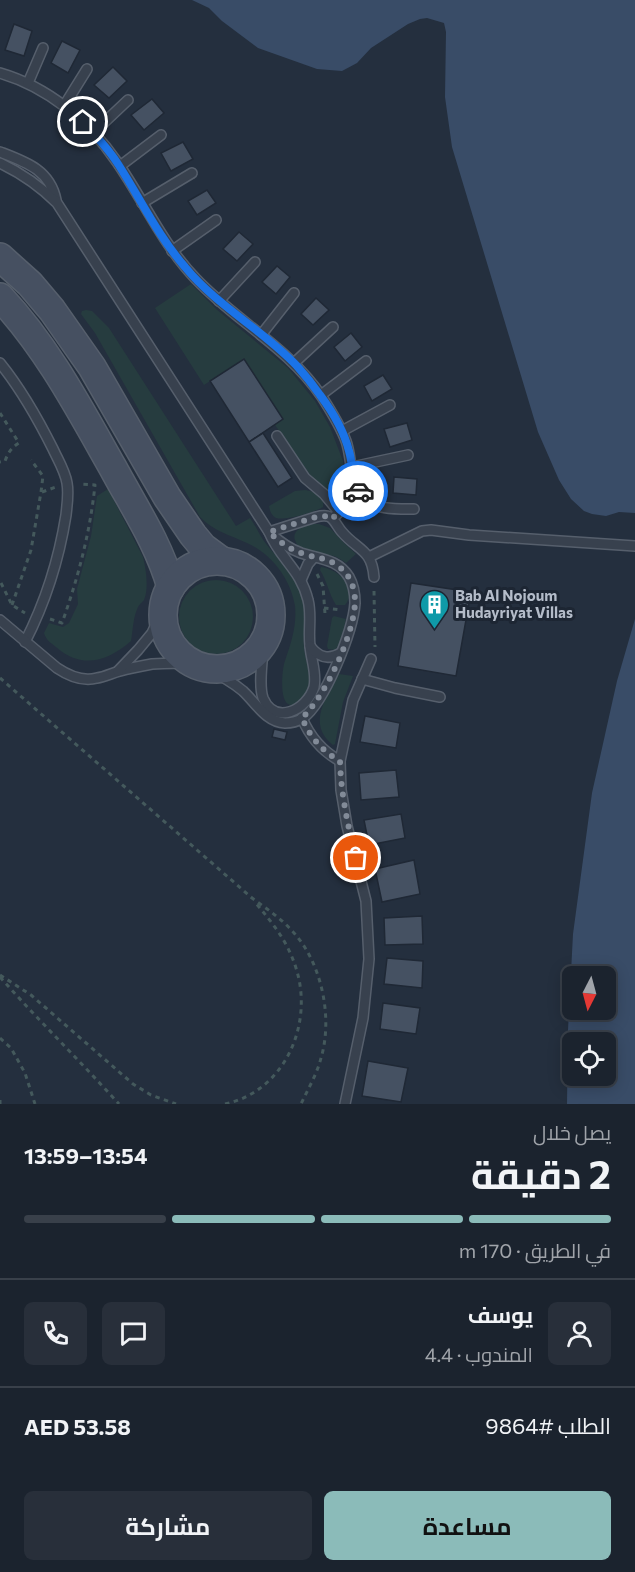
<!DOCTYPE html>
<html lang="ar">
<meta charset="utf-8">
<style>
body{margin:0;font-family:Commissioner,Cairo,sans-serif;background:#282f3a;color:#f1f3f6;direction:rtl;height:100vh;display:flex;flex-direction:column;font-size:22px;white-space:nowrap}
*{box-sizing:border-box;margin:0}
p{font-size:20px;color:#a0a4aa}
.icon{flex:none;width:33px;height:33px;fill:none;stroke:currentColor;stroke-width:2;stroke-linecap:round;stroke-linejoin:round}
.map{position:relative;height:1104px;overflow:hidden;direction:ltr}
.panel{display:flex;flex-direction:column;background:#1b232e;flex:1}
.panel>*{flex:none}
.needle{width:39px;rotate:186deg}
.fabs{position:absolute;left:562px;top:966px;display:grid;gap:12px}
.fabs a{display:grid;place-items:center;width:54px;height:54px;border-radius:9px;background:#1b232e;box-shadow:0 3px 15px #0003,0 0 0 2px #39404a;font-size:30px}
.pin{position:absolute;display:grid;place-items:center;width:51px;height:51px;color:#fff;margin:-26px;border:3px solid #fff;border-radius:50%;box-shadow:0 2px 6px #0007}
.courier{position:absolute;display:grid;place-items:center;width:60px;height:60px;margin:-30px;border:4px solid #1a73e8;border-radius:50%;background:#fff;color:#222;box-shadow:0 2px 8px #0007}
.headline em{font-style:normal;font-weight:700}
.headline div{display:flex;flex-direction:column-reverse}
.headline{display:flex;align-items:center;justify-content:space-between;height:102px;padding:0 24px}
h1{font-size:39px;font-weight:700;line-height:45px}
.bar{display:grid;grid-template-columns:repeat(4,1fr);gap:9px 6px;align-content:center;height:72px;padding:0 24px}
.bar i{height:8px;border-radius:4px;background:#39404a}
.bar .active{background:#8bbbb9}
.bar p{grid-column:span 4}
.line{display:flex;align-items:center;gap:15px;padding:0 24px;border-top:2px solid #39404a}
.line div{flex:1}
.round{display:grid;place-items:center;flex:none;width:63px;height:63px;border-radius:9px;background:#282f3a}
.primary-button{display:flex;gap:12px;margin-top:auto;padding:12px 24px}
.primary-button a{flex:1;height:69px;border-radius:9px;background:#8bbbb9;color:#111;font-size:24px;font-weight:700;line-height:69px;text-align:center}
.primary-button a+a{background:#282f3a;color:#f1f3f6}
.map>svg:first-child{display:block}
</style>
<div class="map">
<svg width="635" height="1104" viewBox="0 0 635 1104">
<rect width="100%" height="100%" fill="#242f3e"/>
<g fill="#263c3f">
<path d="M191,284L216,309L288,368L315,401L330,427L343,461L344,481L341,490C330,493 324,489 315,482L275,425L283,419L244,359L204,385L155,308Z"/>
<path d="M86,310L92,311L109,328L236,526L250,518C256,526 260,537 267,545C278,559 293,571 300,588C308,606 303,628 304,647C305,664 318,684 303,699C300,702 296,706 291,705C279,704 282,673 284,664C287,654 291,644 293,634C295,625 296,615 295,606C291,580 272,554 247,543C230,535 213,531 200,517L95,333L81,314L82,311Z"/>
<path d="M108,489L143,557C146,569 149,588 144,600C142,602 139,605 138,607C133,617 133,630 131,641C108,661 82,670 56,647C51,643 46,640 44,633L49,623L63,627L69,623L78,604L77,589L91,536L97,496Z"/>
<path d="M305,490C315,492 325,494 323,507C315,512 285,521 276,518C271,515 270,511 269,506L295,491Z"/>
<path d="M319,524L330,528L343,542L356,554L346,563C342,560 339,558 334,556C322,553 299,554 295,540C293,535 296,531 300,528C305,524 313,524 319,524Z"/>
<path d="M321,567C339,569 359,589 345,605H336C329,594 327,581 320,570Z"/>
<circle cx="216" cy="617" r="37"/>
<polygon points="334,616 346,619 340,644 335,650 328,649 327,646 332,618"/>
<path d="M339,674L353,676L343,702L335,744L333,745C306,724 327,696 339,674Z"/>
</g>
<g fill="#394c67" fill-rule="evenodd">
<polygon points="192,0 635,0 635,513 619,512 606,516 592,514 584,511 571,499 559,480 538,432 452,147 445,97 446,32 444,23 427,18 420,19 408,24 371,48 357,63 342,71 317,69 258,48 222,21 209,8"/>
<path d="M635,619V1104H567L568,1030L573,934L592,793L617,681ZM573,976H606V1010H573ZM573,1042H606V1076H573Z"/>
</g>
<g fill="#455162" stroke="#1f2835" stroke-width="1.5">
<polygon points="14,24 32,31 24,56 5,50"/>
<polygon points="62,41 80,50 68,73 51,63"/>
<polygon points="113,67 127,81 109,98 94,85"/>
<polygon points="152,99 164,113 144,130 131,115"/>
<polygon points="183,142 193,159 171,171 161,153"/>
<polygon points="207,190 216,203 197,215 188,201"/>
<polygon points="239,232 253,244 237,261 223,249"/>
<polygon points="277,266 290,277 276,294 262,282"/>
<polygon points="316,298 329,310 313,325 301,314"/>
<polygon points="351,333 362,347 345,361 334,347"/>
<polygon points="244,359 283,419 249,442 210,381"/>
<polygon points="383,375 392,389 372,401 364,386"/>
<polygon points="407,423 412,440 390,447 384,429"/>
<polygon points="263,433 292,478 278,487 249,442"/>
<polygon points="394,477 417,479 416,495 393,493"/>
<polygon points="411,583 471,592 456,676 398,666"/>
<polygon points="365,716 400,723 396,748 360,742"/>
<polygon points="274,729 287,732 285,740 272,737"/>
<polygon points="396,770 399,797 361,800 359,773"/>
<polygon points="401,814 405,838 369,845 364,820"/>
<polygon points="414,860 420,894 382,902 375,869"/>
<polygon points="422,916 423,944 385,945 384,918"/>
<polygon points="387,958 423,961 422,988 384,984"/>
<polygon points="383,1003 420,1008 416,1034 380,1029"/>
<polygon points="368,1061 408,1068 401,1102 362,1096"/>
</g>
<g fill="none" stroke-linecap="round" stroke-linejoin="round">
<defs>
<g id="service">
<path d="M0,73C48,87 89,121 117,162C144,201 163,245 196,279C236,321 289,348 322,397C331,411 340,425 346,441C352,457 350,485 362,497C374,510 397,509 414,509"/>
<polyline points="28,83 43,48"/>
<polyline points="64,106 87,69"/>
<polyline points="93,133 128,100"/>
<path d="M0,152C26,162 50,170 56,200"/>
<path d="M0,163C21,173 40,186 57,203L269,532C280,559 301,570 308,600C312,615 308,630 310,646C311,660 317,673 314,687C307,710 275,726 263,698C258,684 263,657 264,642"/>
<polyline points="120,166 161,135"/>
<polyline points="142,203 192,173"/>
<polyline points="172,251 216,220"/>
<polyline points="219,301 255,262"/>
<polyline points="261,335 294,293"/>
<path d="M0,363C21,389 38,419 53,449C58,460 65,471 67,483C69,494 67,505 66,515C59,559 45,603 25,642"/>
<polyline points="294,363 333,327"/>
<polyline points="321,395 366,361"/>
<polyline points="342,431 390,405"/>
<polyline points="277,436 305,478 324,494 339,512"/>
<polyline points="352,467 408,455"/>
<polyline points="336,515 359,492"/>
<path d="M269,532L316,517C320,516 326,515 330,517C335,520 338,528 342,532C357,550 372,549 374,577"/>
<polyline points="369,557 422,531 431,530 469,535 635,546"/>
<polyline points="301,580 308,564 314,557"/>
<path d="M0,620L57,668C69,676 83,682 97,678C105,677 112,673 120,671C130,668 141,666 152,664C167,663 181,663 195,664"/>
<path d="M310,646C319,658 329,660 341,653"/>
<path d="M204,667C218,674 231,681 243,691C256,703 266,722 285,723C291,723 298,721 303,718C325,702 353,631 355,603C355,594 353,584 349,577C338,559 319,559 301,553C290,549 280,542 271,534"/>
<polyline points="118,671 138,650 152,633 163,610"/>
<polyline points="362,679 395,688 440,697"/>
<path d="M302,718C310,737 322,751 340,761"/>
<polyline points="345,1104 363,1018 369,959 366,901 347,826 341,790 340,761 353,700 371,659"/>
</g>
<g id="secondary">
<polyline points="0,257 30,284 52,310 92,367 167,497 193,535 203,547 222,561"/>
<path d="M0,297C47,347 79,408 113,468C134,507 159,544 171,587"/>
<circle cx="217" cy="615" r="54"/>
</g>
</defs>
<use href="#service" stroke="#565f6c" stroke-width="12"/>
<use href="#secondary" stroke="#565f6c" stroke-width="30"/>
<g stroke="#44595c" stroke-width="3" stroke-dasharray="4.5 4.5" stroke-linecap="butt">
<path d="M0,413L19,443C11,448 8,453 5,461L0,462"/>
<polyline points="42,492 56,487"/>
<polyline points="317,574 323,586 325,614"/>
<polyline points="1,583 12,605 25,613"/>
<polyline points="374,591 375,647"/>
<polyline points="12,605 31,550 41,492 43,476 31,460"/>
<polyline points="324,608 341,610"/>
<path d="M50,619L62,623C78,578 90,533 95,485L79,484"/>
<path d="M0,678L252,898C267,909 282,919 294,933C322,964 333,1018 321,1058C317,1074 308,1089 301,1104"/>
<polyline points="0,975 31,995 133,1084 151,1095 176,1104"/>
<path d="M0,977C39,1021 80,1061 119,1104"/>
<polyline points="0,1038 11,1048 25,1073 35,1104"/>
<polyline points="0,1100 0,1104"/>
<path d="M225,1104C285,1091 314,1024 296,968C287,940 273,924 255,902"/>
</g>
<use href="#service" stroke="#38414e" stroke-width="9"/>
<use href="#secondary" stroke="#465061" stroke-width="27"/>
</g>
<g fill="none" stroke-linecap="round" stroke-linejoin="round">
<path stroke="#828b98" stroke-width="6" stroke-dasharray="0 10.8" d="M356,858C348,826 341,795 340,761C322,751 310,737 302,718C326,695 354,635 355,602C355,588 350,574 338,566C328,558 316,558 304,554C291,550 279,542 269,532L316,517L327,516L332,519L359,492L358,491"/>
<path stroke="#1a73e8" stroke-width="8" d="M83,122C95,135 108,148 118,164C140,198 158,236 185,267C217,306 263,330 297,366C305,375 313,385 320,395C332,411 344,431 349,451C353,464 352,479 358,491"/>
</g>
<defs>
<symbol id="building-pin" viewBox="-11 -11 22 30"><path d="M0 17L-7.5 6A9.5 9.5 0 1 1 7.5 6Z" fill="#0f9aa8" stroke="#1d2633"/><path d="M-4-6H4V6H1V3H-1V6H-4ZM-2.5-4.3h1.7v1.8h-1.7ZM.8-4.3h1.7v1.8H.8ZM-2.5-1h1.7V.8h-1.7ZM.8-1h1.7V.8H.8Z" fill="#fff"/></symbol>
</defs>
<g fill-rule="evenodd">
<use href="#building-pin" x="418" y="588" width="33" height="45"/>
</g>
<g text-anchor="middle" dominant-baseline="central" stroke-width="6" stroke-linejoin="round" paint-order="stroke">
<g font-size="15" font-weight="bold" fill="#b4bcc9" stroke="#1d2633" text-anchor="start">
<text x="455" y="595">Bab Al Nojoum<tspan x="455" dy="17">Hudayriyat Villas</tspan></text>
</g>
</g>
</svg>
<div class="fabs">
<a><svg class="needle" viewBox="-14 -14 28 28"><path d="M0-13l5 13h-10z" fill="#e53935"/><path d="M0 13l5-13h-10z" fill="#a0a4aa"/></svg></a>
<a><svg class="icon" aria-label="locate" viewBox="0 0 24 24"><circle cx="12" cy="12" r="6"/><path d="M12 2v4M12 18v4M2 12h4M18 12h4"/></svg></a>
</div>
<div class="pin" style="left:356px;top:858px;background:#ea580c"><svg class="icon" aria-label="bag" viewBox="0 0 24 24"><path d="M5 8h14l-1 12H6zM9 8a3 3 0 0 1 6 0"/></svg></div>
<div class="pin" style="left:83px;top:122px;background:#1f2937"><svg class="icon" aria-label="home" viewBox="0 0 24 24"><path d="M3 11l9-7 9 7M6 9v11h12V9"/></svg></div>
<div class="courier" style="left:358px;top:491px"><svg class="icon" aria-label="car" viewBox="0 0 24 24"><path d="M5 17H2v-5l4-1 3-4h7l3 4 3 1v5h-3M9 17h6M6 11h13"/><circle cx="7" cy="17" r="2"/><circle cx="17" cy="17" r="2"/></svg></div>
</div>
<section class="panel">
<div class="headline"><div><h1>2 دقيقة</h1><p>يصل خلال</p></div><em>13:54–13:59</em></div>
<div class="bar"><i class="active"></i><i class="active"></i><i class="active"></i><i></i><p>في الطريق · 170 m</p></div>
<div class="line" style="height:108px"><a class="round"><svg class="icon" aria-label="person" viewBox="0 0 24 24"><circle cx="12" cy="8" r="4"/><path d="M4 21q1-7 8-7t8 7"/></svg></a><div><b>يوسف</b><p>المندوب · 4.4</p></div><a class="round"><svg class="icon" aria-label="chat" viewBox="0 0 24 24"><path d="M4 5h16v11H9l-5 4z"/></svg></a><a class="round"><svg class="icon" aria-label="phone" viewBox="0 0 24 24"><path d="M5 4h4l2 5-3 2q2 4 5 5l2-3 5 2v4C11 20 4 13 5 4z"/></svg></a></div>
<div class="line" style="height:78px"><div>الطلب #9864</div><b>AED 53.58</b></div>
<div class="primary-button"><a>مساعدة</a><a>مشاركة</a></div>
</section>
